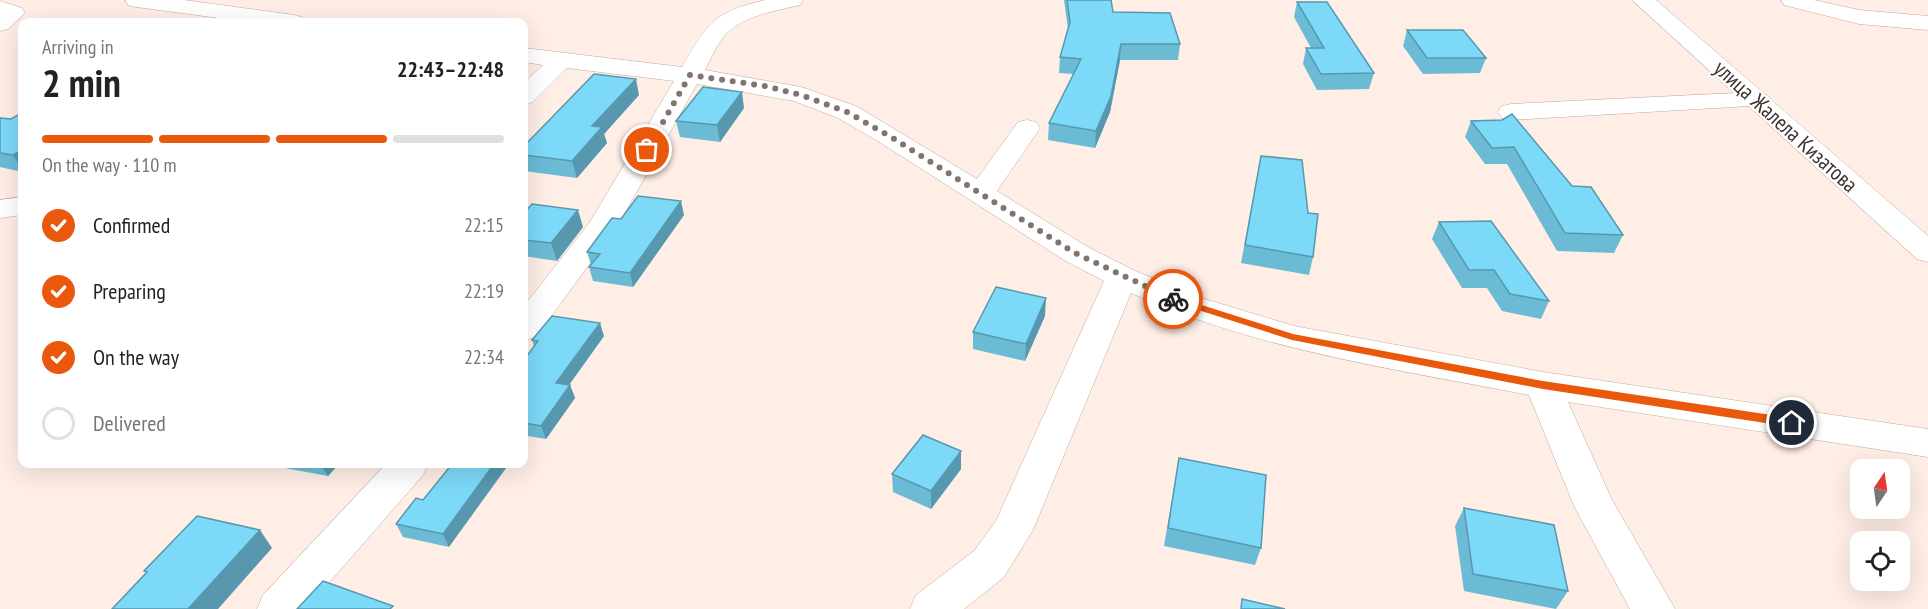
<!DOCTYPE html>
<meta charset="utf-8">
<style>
body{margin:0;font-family:"PT Sans Narrow",sans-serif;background:#f6f6f6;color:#222;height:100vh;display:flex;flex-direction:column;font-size:22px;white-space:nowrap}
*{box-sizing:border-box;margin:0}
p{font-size:20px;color:#767676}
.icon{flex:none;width:33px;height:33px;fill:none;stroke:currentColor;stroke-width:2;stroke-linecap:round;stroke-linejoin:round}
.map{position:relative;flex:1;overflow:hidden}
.panel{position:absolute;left:18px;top:18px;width:510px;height:450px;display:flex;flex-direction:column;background:#fff;border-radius:12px;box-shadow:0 6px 24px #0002}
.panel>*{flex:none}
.needle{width:39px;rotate:13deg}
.controls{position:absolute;left:1850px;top:459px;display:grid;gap:12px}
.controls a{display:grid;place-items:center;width:60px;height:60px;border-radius:12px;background:#fff;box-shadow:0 6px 24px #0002;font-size:30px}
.pin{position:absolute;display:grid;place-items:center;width:51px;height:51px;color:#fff;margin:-26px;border:3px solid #fff;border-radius:50%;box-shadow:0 2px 6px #0007}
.courier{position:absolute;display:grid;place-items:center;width:60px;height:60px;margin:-30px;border:4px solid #ea580c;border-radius:50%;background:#fff;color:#222;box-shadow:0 2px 8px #0007}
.head em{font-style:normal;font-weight:700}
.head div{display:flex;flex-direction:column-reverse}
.head{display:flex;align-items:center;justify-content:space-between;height:102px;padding:0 24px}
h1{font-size:39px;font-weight:700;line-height:45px}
.bar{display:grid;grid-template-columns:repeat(4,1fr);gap:9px 6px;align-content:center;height:72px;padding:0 24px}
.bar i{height:8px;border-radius:4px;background:#e0e0e0}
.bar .selected{background:#ea580c}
.bar p{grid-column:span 4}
ol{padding:0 24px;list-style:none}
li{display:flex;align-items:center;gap:18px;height:66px}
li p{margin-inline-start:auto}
li .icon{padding:6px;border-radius:50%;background:#ea580c;color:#fff;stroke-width:4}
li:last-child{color:#767676}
li i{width:33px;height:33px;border:3px solid #e0e0e0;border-radius:50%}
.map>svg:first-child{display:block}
</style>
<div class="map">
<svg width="1928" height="609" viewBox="0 0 1928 609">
<rect width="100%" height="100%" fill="#feeee6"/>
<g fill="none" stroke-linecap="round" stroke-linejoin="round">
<defs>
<g id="minor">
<polygon points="125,0 184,0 294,15 302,17 305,22 249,22 136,7 128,5"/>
<path d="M765,0H803L800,5C776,11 744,15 726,34C717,43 711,59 705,70L801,87L856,106L977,179L1018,122L1027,120L1036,122L1040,128L997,191L1086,246L1133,270L1198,297L1294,326L1543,372L1928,429V457L1568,402L1612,500L1675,609H1630L1574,506L1529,395C1395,369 1257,350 1131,293L1033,530L1004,577L964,609H910L916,595L974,551L996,521L1104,281L1064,260L881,143L838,118L794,101L697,84L618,225L536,337L524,340V306L590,222L674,81L567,68L533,102L524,105V83L543,65L524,62V48L682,67C709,22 712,13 765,0Z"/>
<polygon points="1781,0 1814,0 1859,10 1928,16 1928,30 1859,24 1784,5"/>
<polygon points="0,1 22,8 25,13 8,29 0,31"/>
<polygon points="1758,92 1767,95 1771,100 1767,105 1511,120 1502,118 1498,112 1502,106 1511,104"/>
<polygon points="22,197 22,215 0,218 0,200"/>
<polygon points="386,464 428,464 423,475 306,609 257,609 263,595"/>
</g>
<polygon id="major" points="1632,0 1656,0 1928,236 1928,262 1917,259"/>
</defs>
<use href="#minor" stroke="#c2a99c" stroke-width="1"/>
<use href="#major" stroke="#c2a99c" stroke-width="1"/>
<use href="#minor" fill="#fff" fill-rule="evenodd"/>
<use href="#major" fill="#fff" fill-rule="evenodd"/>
</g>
<g fill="#6bbbd5">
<polygon points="1064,0 1111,0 1113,12 1180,44 1178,60 1120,60 1110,112 1095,148 1048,140 1049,123 1074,74 1059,73 1060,57 1068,29"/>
<polygon points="1297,2 1374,73 1369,89 1317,90 1303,64 1306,48 1311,48 1294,17"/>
<polygon points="1407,30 1486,58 1480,73 1423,74 1403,46"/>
<polygon points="639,95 604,134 607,143 577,178 524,171 524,146"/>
<polygon points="744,108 720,142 680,137 676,121"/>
<polygon points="22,116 22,172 0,167 0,118 11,119"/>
<polygon points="1502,120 1623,235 1614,253 1557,251 1507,164 1485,164 1465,137 1471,121"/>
<polygon points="1261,156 1313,257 1309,275 1241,263"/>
<polygon points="524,213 583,227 557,261 524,256"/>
<polygon points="684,215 633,287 593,281 589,267 591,265 587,252 621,219"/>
<polygon points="1439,222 1549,301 1541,319 1502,311 1487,288 1462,288 1432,239"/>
<polygon points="1045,316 1025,361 973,349 973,332"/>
<polygon points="604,336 569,385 570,385 575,398 546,439 528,436 524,443 524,360 534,346 532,340"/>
<polygon points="961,451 961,469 931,509 893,492 892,474"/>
<polygon points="1179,458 1261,548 1255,565 1164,546"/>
<polygon points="263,464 339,464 328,476"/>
<polygon points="452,464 449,547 403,537 396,524 423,500"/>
<polygon points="1464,508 1568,591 1556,609 1464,591 1455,526"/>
</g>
<g fill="#5798ae">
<polygon points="1121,44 1120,60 1110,112 1095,148 1096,131"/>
<polygon points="636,79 639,95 604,134 607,143 577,178 572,161 592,126"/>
<polygon points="742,92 744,108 720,142 717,125"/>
<polygon points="22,150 22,169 13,155"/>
<polygon points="681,201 684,215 633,287 630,273"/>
<polygon points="578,210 583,227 557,261 551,243"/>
<polygon points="1046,298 1045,316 1025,361 1026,344"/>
<polygon points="600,323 604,336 561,396 556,383"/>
<polygon points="570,385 575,398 546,439 541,426"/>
<polygon points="524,424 528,436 524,443"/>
<polygon points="961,451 961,469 931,509 931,491"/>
<polygon points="320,464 339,464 328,476"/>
<polygon points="494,464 509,464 449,547 443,534"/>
<polygon points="260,530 272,548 218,609 188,609"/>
</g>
<g fill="#7cd9f8" stroke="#5798ae" stroke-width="1.5">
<polygon points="1067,0 1111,0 1113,12 1170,13 1180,44 1121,44 1111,96 1096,131 1049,123 1081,59 1060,57 1070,22"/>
<polygon points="1297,2 1327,2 1374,73 1321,74 1306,48 1324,48"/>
<polygon points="1407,30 1463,30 1486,58 1427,58"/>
<polygon points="594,74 636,79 592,126 602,127 572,161 524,155 524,146"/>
<polygon points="703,87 742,92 717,125 676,121"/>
<polygon points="1512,114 1572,186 1591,187 1623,235 1565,233 1514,147 1492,148 1471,121 1502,120"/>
<polygon points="18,115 22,116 22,150 13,155 0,153 0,118 11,119"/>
<polygon points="1261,156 1302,160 1308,213 1318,214 1313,257 1245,245"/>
<polygon points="638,196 681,201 630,273 589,267 600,254 587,252 612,218 621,219"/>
<polygon points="532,204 578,210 551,243 524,240 524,213"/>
<polygon points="1491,221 1549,301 1510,294 1494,270 1469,270 1439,222"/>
<polygon points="996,287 1046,298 1026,344 973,332"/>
<polygon points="552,316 600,323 556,383 570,385 541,426 524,423 524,360 538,341 532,340"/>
<polygon points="923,435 961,451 931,491 892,474"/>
<polygon points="1179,458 1266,475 1261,548 1168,528"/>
<polygon points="452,464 494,464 443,534 396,524 416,498 423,500"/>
<polygon points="1464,508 1554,525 1568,591 1473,574"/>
<polygon points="197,516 260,530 188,609 112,609 147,572 144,571"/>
<polygon points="323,581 393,606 390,609 297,609"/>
<polygon points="1242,599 1285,609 1241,609"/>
</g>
<polygon fill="#ea580c" points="1173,296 1293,334 1543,381 1792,418 1798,423 1792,427 1543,389 1292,340 1170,301 1170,297"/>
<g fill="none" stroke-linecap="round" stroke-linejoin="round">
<polyline stroke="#81746e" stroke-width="6" stroke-dasharray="0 10.8" points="647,150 690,75 765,86 801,95 847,112 891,137 1075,253 1173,299"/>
</g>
<g text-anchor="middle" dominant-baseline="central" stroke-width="4.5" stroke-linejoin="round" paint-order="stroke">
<g font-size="22" fill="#3e332e" stroke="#fff">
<text transform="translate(1786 126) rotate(42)">улица Жалела Кизатова</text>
</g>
</g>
</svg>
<div class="controls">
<a><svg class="needle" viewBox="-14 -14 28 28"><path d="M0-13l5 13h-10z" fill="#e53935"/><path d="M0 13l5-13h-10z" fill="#767676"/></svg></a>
<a><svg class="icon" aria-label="locate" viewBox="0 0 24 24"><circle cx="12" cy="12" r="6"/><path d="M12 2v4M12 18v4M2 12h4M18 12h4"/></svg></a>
</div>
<div class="pin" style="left:647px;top:150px;background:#ea580c"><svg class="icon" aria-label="bag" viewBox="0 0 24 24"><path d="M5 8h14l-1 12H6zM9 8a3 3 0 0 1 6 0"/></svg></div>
<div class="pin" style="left:1792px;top:423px;background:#1f2937"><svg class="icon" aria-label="home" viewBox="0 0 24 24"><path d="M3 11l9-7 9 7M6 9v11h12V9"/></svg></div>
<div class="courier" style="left:1173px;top:299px"><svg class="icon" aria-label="bike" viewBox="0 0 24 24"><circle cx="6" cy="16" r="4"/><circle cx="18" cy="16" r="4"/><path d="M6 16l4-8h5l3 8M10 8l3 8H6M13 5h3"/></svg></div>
<section class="panel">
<div class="head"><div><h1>2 min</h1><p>Arriving in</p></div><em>22:43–22:48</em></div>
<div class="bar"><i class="selected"></i><i class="selected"></i><i class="selected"></i><i></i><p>On the way · 110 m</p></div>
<ol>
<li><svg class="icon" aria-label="check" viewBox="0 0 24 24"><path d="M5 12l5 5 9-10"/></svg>Confirmed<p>22:15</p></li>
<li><svg class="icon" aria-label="check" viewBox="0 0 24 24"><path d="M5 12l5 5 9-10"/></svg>Preparing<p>22:19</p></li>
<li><svg class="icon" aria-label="check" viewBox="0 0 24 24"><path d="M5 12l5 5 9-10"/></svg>On the way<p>22:34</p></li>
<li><i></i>Delivered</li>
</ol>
</section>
</div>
